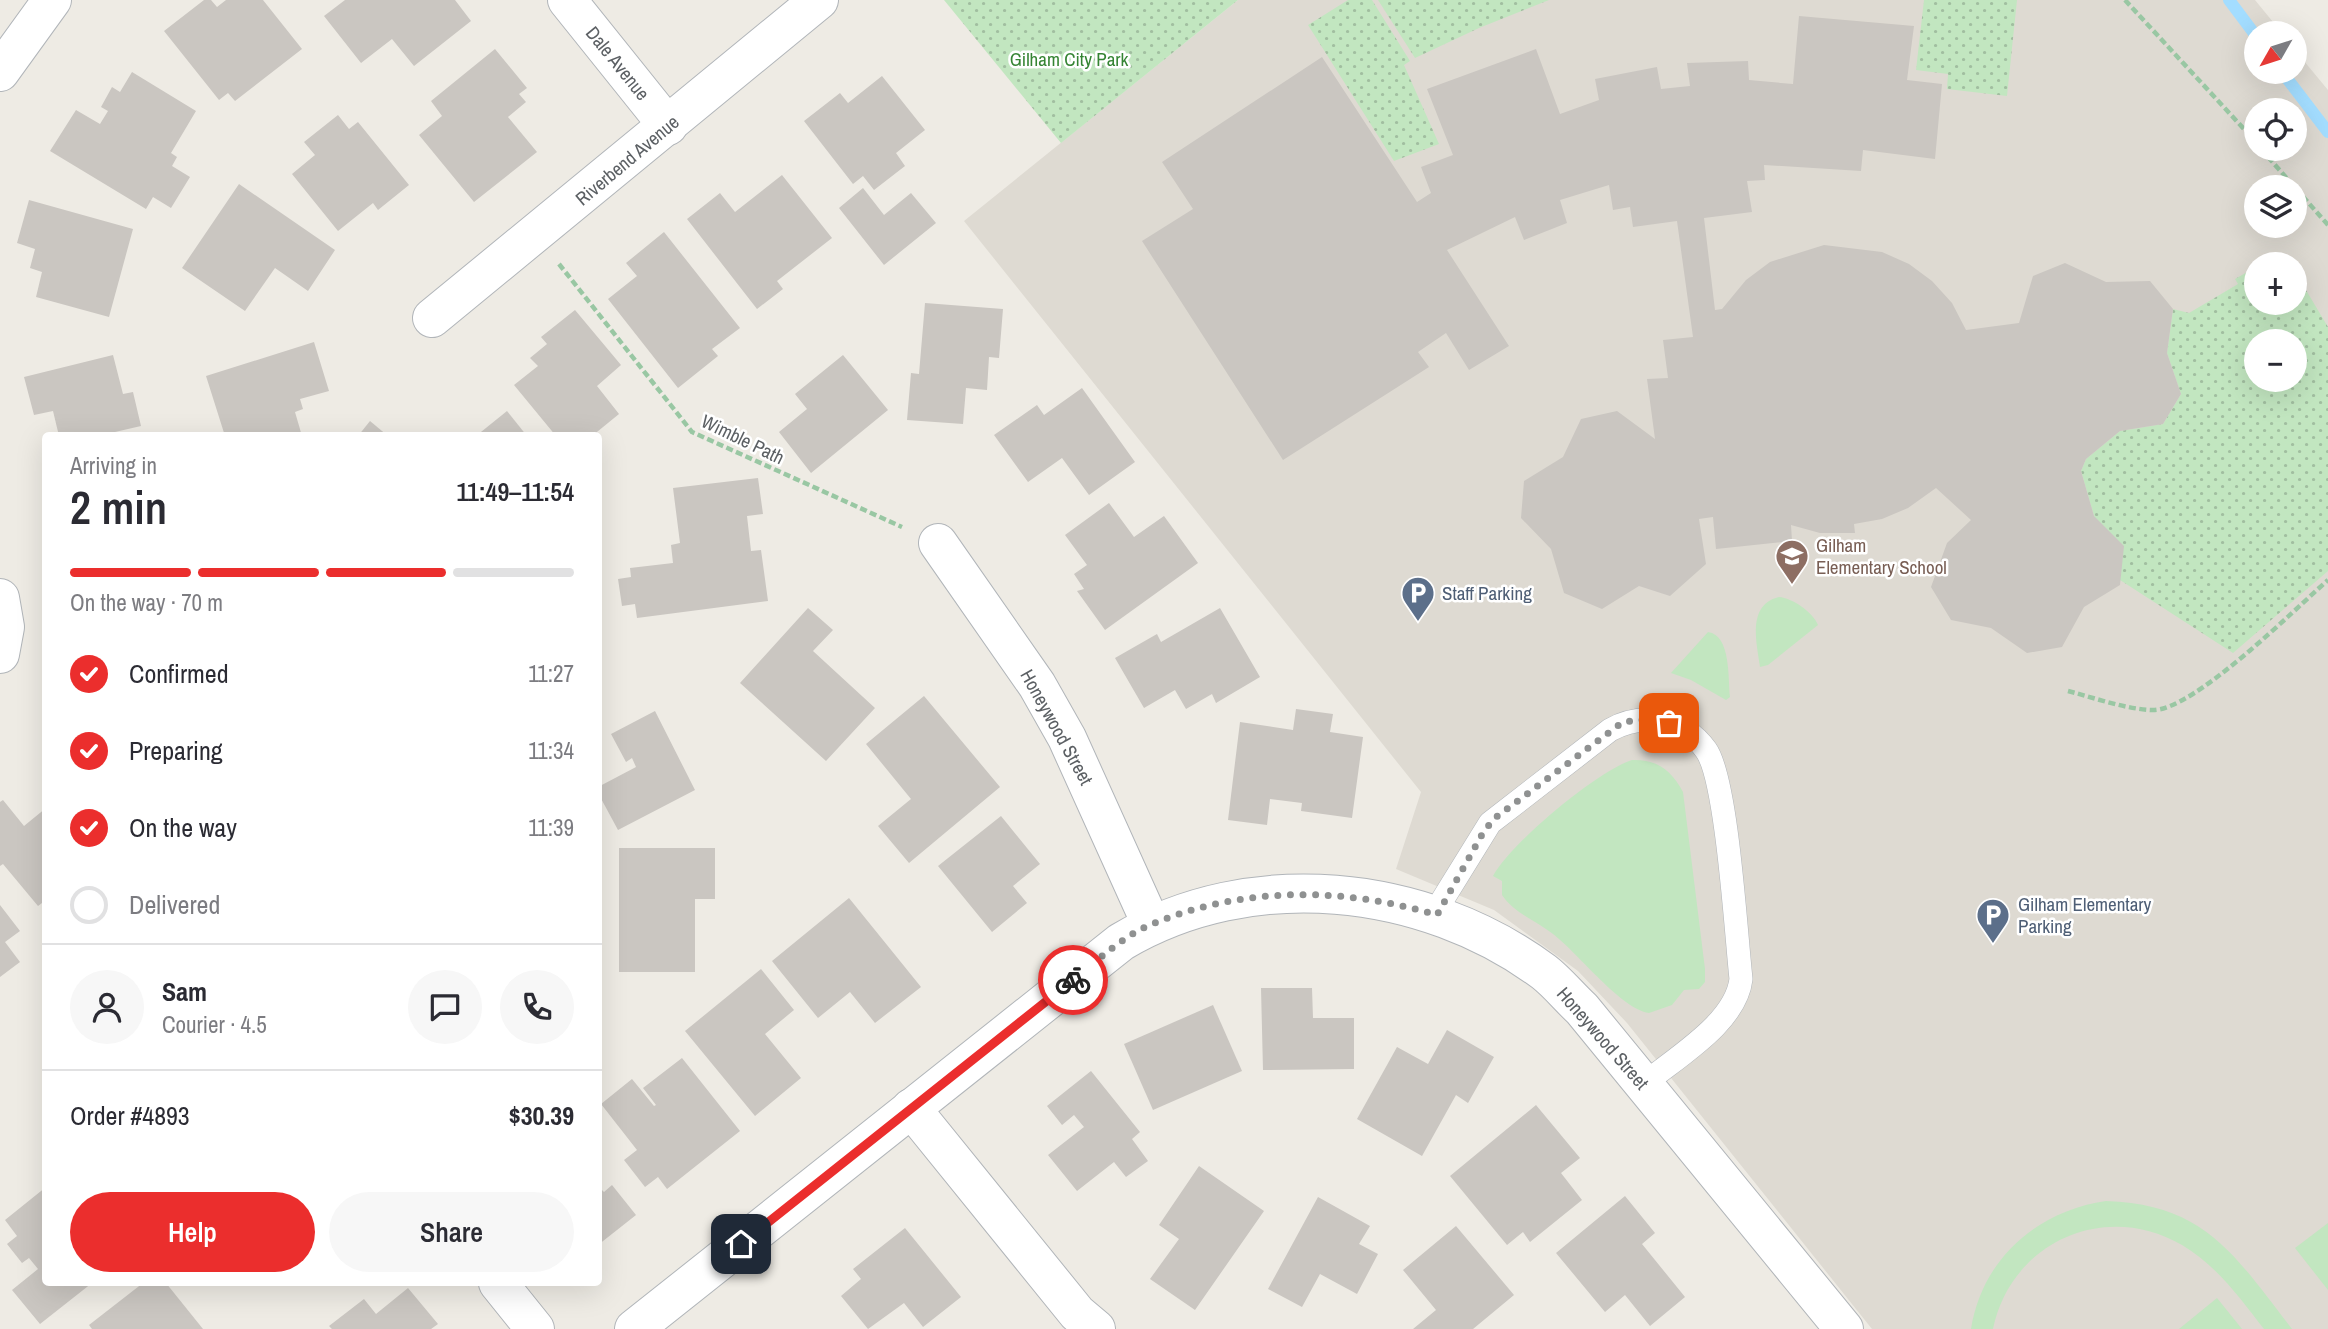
<!DOCTYPE html>
<meta charset="utf-8">
<style>
body{margin:0;font-family:"Archivo Narrow",sans-serif;background:#f7f7f7;color:#2b2b33;height:100vh;display:flex;flex-direction:column;font-size:26px;white-space:nowrap}
*{box-sizing:border-box;margin:0}
p{font-size:23px;color:#7c7c81}
.icon{flex:none;width:38px;height:38px;fill:none;stroke:currentColor;stroke-width:2;stroke-linecap:round;stroke-linejoin:round}
.map{position:relative;flex:1;overflow:hidden}
.panel{position:absolute;left:42px;top:432px;width:560px;height:854px;display:flex;flex-direction:column;background:#fff;border-radius:7px;box-shadow:0 7px 28px #0002}
.panel>*{flex:none}
.needle{width:46px;rotate:231deg}
.fabs{position:absolute;left:2244px;top:21px;display:grid;gap:14px}
.fabs a{display:grid;place-items:center;width:63px;height:63px;border-radius:50%;background:#fff;box-shadow:0 7px 28px #0002;font-size:35px}
.pin{position:absolute;display:grid;place-items:center;width:60px;height:60px;color:#fff;margin:-30px;border-radius:14px;box-shadow:0 4px 10px #0006}
.courier{position:absolute;display:grid;place-items:center;width:70px;height:70px;margin:-35px;border:5px solid #eb2e2d;border-radius:50%;background:#fff;color:#222;box-shadow:0 2px 9px #0007}
.head em{font-style:normal;font-weight:600}
.head div{display:flex;flex-direction:column-reverse}
.head{display:flex;align-items:center;justify-content:space-between;height:119px;padding:0 28px}
h1{font-size:46px;font-weight:600;line-height:52px}
.bar{display:grid;grid-template-columns:repeat(4,1fr);gap:10px 7px;align-content:center;height:84px;padding:0 28px}
.bar i{height:9px;border-radius:5px;background:#e1e1e2}
.bar .active{background:#eb2e2d}
.bar p{grid-column:span 4}
.line{display:flex;align-items:center;gap:18px;padding:0 28px;border-top:2px solid #e1e1e2}
.line div{flex:1}
.round{display:grid;place-items:center;flex:none;width:74px;height:74px;border-radius:37px;background:#f7f7f7}
ol{padding:0 28px;list-style:none}
li{display:flex;align-items:center;gap:21px;height:77px}
li p{margin-inline-start:auto}
li .icon{padding:7px;border-radius:50%;background:#eb2e2d;color:#fff;stroke-width:4}
li:last-child{color:#7c7c81}
li i{width:38px;height:38px;border:4px solid #e1e1e2;border-radius:50%}
.primary-button{display:flex;gap:14px;margin-top:auto;padding:14px 28px}
.primary-button a{flex:1;height:80px;border-radius:42px;background:#eb2e2d;color:#fff;font-size:28px;font-weight:600;line-height:80px;text-align:center}
.primary-button a+a{background:#f7f7f7;color:#2b2b33}
.map>svg:first-child{display:block}
</style>
<div class="map">
<svg width="2328" height="1329" viewBox="0 0 2328 1329">
<defs>
<pattern id="park-dots" width="8" height="8" patternUnits="userSpaceOnUse" patternTransform="scale(1.75)"><rect width="8" height="8" fill="#c2e6c0"/><path d="M2 2h.1M6 6h.1" fill="none" stroke="#a1bea0" stroke-width="1.8" stroke-linecap="round"/></pattern>
</defs>
<rect width="100%" height="100%" fill="#eeebe4"/>
<path fill="#dedad2" fill-rule="evenodd" d="M1238,0H2255L2282,33H2256V72H2294V49L2328,90V1329H1872L1627,1023L1578,971L1494,910L1396,869L1421,792L964,221ZM2256,110H2294V149H2256ZM2256,187H2294V226H2256ZM2256,264H2294V303H2256ZM2256,341H2294V380H2256Z"/>
<g fill="#c2e6c0">
<path d="M1779,597C1792,598 1813,612 1818,625L1768,665L1760,667C1757,644 1746,605 1779,597Z"/>
<path d="M1708,632C1731,635 1728,678 1730,697L1726,700L1691,680L1671,673Z"/>
<path d="M1632,760C1657,759 1672,771 1683,792L1705,969V982L1699,989L1684,990L1672,1005L1649,1013C1621,1009 1579,954 1553,934C1536,921 1514,913 1502,895V881L1493,876C1510,844 1597,771 1632,760Z"/>
<path d="M2106,1201C2206,1204 2236,1257 2292,1329H2264C2240,1298 2216,1265 2182,1245C2105,1200 2011,1242 1993,1329H1971C1982,1259 2037,1211 2106,1201Z"/>
<polygon points="2328,1223 2328,1290 2295,1248"/>
<polygon points="2217,1298 2242,1329 2179,1329"/>
</g>
<g fill="url(#park-dots)" fill-rule="evenodd">
<polygon points="944,0 1238,0 1061,143"/>
<polygon points="1348,0 1372,0 1410,61 1404,65 1439,144 1394,161 1308,25"/>
<polygon points="1378,0 1549,0 1479,28 1415,58"/>
<polygon points="1924,0 2017,0 2007,96 1947,89 1948,74 1916,70"/>
<path d="M2256,267V303H2294V270L2328,327V571L2233,653L2120,580L2094,516L2081,471L2086,459L2120,431L2163,424L2181,394L2167,353L2173,309L2189,313L2238,284L2235,279ZM2256,341H2294V380H2256Z"/>
</g>
<g fill="none" stroke-linecap="round" stroke-linejoin="round">
<g stroke="#a3ddff" stroke-width="12">
<polyline points="2229,0 2256,36"/>
<polyline points="2282,72 2328,132"/>
</g>
</g>
<g fill="#cac6c1">
<polygon points="204,0 211,0 217,7 226,0 263,0 302,49 235,101 228,93 219,100 164,31"/>
<polygon points="345,0 455,0 471,21 414,66 392,39 361,63 324,16"/>
<polygon points="1799,16 1914,26 1907,80 1942,84 1935,159 1863,150 1861,171 1764,165 1765,180 1747,181 1752,212 1704,218 1715,310 1722,309 1746,280 1770,262 1824,245 1882,252 1909,264 1932,281 1952,303 1966,330 2019,323 2033,276 2065,263 2106,282 2150,281 2173,309 2167,353 2181,394 2163,424 2120,431 2086,459 2081,471 2094,516 2124,546 2120,585 2084,607 2062,647 2027,653 1991,628 1951,620 1931,587 1947,543 1971,520 1936,488 1908,508 1882,519 1854,524 1855,533 1820,533 1791,525 1792,541 1716,549 1713,517 1699,519 1706,564 1670,596 1639,586 1602,609 1564,593 1551,549 1521,518 1524,481 1563,457 1581,419 1617,411 1655,439 1647,379 1668,378 1663,340 1693,337 1677,221 1633,227 1630,207 1613,210 1609,185 1560,200 1567,223 1524,240 1515,217 1447,250 1509,346 1469,370 1446,333 1418,352 1429,367 1283,460 1142,241 1193,209 1162,162 1322,57 1417,202 1431,193 1421,167 1453,155 1427,89 1536,49 1560,114 1599,100 1595,79 1657,67 1661,89 1690,86 1687,63 1748,61 1749,80 1793,84"/>
<polygon points="495,49 527,88 519,94 526,102 508,117 537,152 474,202 419,135 442,116 431,101"/>
<polygon points="132,72 196,111 171,153 177,157 172,166 190,177 171,208 153,197 146,209 50,151 76,110 100,124 108,111 101,107 112,87 120,92"/>
<polygon points="882,76 925,130 896,153 905,166 874,190 863,176 853,184 804,121 840,93 848,103"/>
<polygon points="338,115 349,129 358,122 409,185 378,210 373,203 338,231 292,174 315,155 304,142"/>
<polygon points="782,175 832,238 777,281 783,289 757,309 687,219 720,193 735,212"/>
<polygon points="239,184 335,250 308,291 275,268 245,311 182,268"/>
<polygon points="863,188 884,215 911,193 936,223 884,265 839,208"/>
<polygon points="29,200 133,229 109,317 36,297 42,272 30,268 35,249 17,243"/>
<polygon points="664,232 740,328 712,349 718,356 678,388 608,299 637,276 626,263"/>
<polygon points="925,303 1003,309 999,358 989,357 987,390 966,388 963,424 907,420 911,373 919,374"/>
<polygon points="575,310 621,365 597,386 619,414 592,436 556,436 514,385 538,366 530,358 547,344 541,337"/>
<polygon points="314,342 329,391 300,399 303,409 295,412 302,436 225,436 206,376"/>
<polygon points="113,355 123,394 133,392 141,426 115,432 115,436 59,436 53,411 34,415 24,377"/>
<polygon points="843,355 888,410 811,473 779,432 807,409 795,394"/>
<polygon points="1082,388 1135,462 1089,495 1062,458 1028,482 994,435 1037,405 1044,415"/>
<polygon points="507,411 527,436 476,436"/>
<polygon points="370,421 388,436 358,436"/>
<polygon points="758,478 763,514 747,516 751,551 761,550 768,601 637,618 635,604 622,606 618,579 631,577 630,568 673,563 671,545 680,543 673,488"/>
<polygon points="1109,503 1134,537 1164,516 1198,563 1105,630 1077,591 1084,589 1074,574 1087,565 1065,535"/>
<polygon points="808,608 833,630 813,651 875,708 826,761 740,683"/>
<polygon points="1220,608 1260,677 1216,703 1212,694 1186,709 1175,690 1144,708 1115,658 1157,634 1161,642"/>
<polygon points="924,696 1000,787 909,863 878,826 911,799 866,744"/>
<polygon points="1296,709 1333,714 1330,732 1363,737 1352,818 1301,811 1302,803 1270,799 1267,825 1228,820 1240,722 1293,730"/>
<polygon points="655,711 695,790 618,830 598,793 598,787 636,767 632,758 626,762 611,734"/>
<polygon points="3,800 24,826 46,808 46,900 38,906 3,864 0,866 0,802"/>
<polygon points="1001,816 1040,864 1013,886 1027,903 992,932 938,866"/>
<polygon points="619,848 715,848 715,899 695,899 695,972 619,972"/>
<polygon points="849,898 921,987 875,1023 850,992 818,1018 772,961"/>
<polygon points="0,905 20,931 5,942 20,962 0,977"/>
<polygon points="761,969 794,1010 765,1034 801,1078 755,1116 685,1031"/>
<polygon points="1261,988 1312,988 1313,1018 1354,1018 1354,1069 1263,1070"/>
<polygon points="1213,1005 1242,1071 1153,1110 1124,1044"/>
<polygon points="1447,1030 1494,1057 1468,1103 1456,1095 1422,1156 1357,1119 1397,1047 1428,1064"/>
<polygon points="682,1058 740,1131 667,1189 658,1177 645,1187 624,1160 637,1150 601,1104 632,1079 654,1106 656,1105 643,1088"/>
<polygon points="1091,1071 1140,1132 1132,1139 1148,1161 1126,1177 1114,1162 1077,1191 1048,1155 1084,1127 1074,1115 1062,1125 1047,1106"/>
<polygon points="1536,1105 1580,1158 1561,1173 1582,1200 1530,1242 1523,1232 1507,1245 1450,1176"/>
<polygon points="1199,1166 1264,1211 1195,1310 1150,1279 1179,1239 1159,1225"/>
<polygon points="612,1185 636,1215 598,1245 598,1186 604,1192"/>
<polygon points="46,1187 46,1283 92,1283 40,1324 12,1290 38,1269 29,1258 22,1263 7,1244 17,1236 5,1220"/>
<polygon points="1625,1196 1655,1233 1642,1244 1685,1297 1650,1326 1625,1295 1605,1312 1556,1253"/>
<polygon points="1318,1197 1370,1226 1359,1244 1378,1254 1357,1294 1320,1274 1302,1307 1268,1289"/>
<polygon points="1456,1226 1514,1295 1473,1329 1413,1329 1436,1310 1403,1270"/>
<polygon points="905,1228 961,1297 923,1327 904,1303 868,1329 841,1296 861,1279 853,1269"/>
<polygon points="143,1283 166,1283 203,1329 92,1329 89,1325"/>
<polygon points="408,1288 438,1324 431,1329 332,1329 329,1326 364,1299 376,1314"/>
</g>
<g fill="none" stroke-linecap="round" stroke-linejoin="round">
<defs>
<path id="service" d="M1437,915L1443,899L1490,823L1610,730C1642,712 1683,718 1706,750C1727,779 1736,934 1741,979C1736,1023 1676,1057 1644,1084"/>
<g id="minor">
<polyline points="567,0 668,126"/>
<polyline points="0,72 52,0"/>
<polyline points="432,318 819,0"/>
<polyline points="938,543 1037,685 1067,738 1151,924"/>
<polyline points="0,598 5,627 0,654"/>
<polyline points="911,1108 1077,1313 1096,1329"/>
<polyline points="498,1283 535,1329"/>
<path d="M634,1329L1121,942C1250,865 1424,883 1544,972C1557,982 1569,997 1582,1009L1844,1329"/>
</g>
</defs>
<use href="#service" stroke="#b1b5b9" stroke-width="24"/>
<use href="#minor" stroke="#b1b5b9" stroke-width="40"/>
<g stroke="#99c7a3" stroke-width="4.5" stroke-dasharray="7 3.5" stroke-linecap="butt">
<polyline points="2125,0 2256,142"/>
<polyline points="2261,149 2328,225"/>
<polyline points="559,264 692,432 902,527"/>
<path d="M2068,691C2095,698 2125,709 2152,710C2192,712 2295,609 2328,580"/>
</g>
<use href="#service" stroke="#fff" stroke-width="23"/>
<use href="#minor" stroke="#fff" stroke-width="38"/>
</g>
<g fill="none" stroke-linecap="round" stroke-linejoin="round">
<path stroke="#8f9191" stroke-width="7" stroke-dasharray="0 12.6" d="M1073,980C1098,960 1123,936 1152,924C1245,886 1342,887 1437,915L1484,831L1495,818L1623,722L1653,719L1669,723"/>
<polyline stroke="#eb2e2d" stroke-width="9" points="741,1244 1073,980"/>
</g>
<defs>
<symbol id="school-pin" viewBox="-11 -11 22 30"><path d="M0 17L-7.5 6A9.5 9.5 0 1 1 7.5 6Z" fill="#8d6e63" stroke="#fff"/><path d="M0-5L7-2L0 1L-7-2ZM-4 1L0 2.5L4 1V4Q0 6-4 4Z" fill="#fff"/></symbol>
<symbol id="parking-pin" viewBox="-11 -11 22 30"><path d="M0 17L-7.5 6A9.5 9.5 0 1 1 7.5 6Z" fill="#5c6f8a" stroke="#fff"/><path d="M-3.5-5.5H1a3.5 3.5 0 0 1 0 7H-1V5.5H-3.5ZM-1-3.4V-.6H.8a1.4 1.4 0 0 0 0-2.8Z" fill="#fff"/></symbol>
</defs>
<g fill-rule="evenodd">
<use href="#school-pin" x="1773" y="537" width="38" height="52"/>
<use href="#parking-pin" x="1399" y="574" width="38" height="52"/>
<use href="#parking-pin" x="1974" y="896" width="38" height="52"/>
</g>
<g text-anchor="middle" dominant-baseline="central" stroke-width="5" stroke-linejoin="round" paint-order="stroke">
<g font-size="19" fill="#358433" stroke="#fff">
<text x="1069" y="59">Gilham City Park</text>
</g>
<g font-size="19" fill="#5c6064" stroke="#fff">
<text transform="translate(618 63) rotate(51)">Dale Avenue</text>
<text transform="translate(627 160) rotate(-40)">Riverbend Avenue</text>
<text transform="translate(743 439) rotate(26)">Wimble Path</text>
<text transform="translate(1057 727) rotate(61)">Honeywood Street</text>
<text transform="translate(1603 1038) rotate(49)">Honeywood Street</text>
</g>
<g font-size="19" fill="#785e54" stroke="#fff" text-anchor="start">
<text x="1816" y="545">Gilham<tspan x="1816" dy="22">Elementary School</tspan></text>
</g>
<g font-size="19" fill="#4e5e75" stroke="#fff" text-anchor="start">
<text x="1442" y="593">Staff Parking</text>
<text x="2018" y="904">Gilham Elementary<tspan x="2018" dy="22">Parking</tspan></text>
</g>
</g>
</svg>
<div class="fabs">
<a><svg class="needle" viewBox="-14 -14 28 28"><path d="M0-13l5 13h-10z" fill="#e53935"/><path d="M0 13l5-13h-10z" fill="#7c7c81"/></svg></a>
<a><svg class="icon" aria-label="locate" viewBox="0 0 24 24"><circle cx="12" cy="12" r="6"/><path d="M12 2v4M12 18v4M2 12h4M18 12h4"/></svg></a>
<a><svg class="icon" aria-label="layers" viewBox="0 0 24 24"><path d="M12 4l9 5-9 5-9-5zM3 14l9 5 9-5"/></svg></a>
<a>+</a>
<a>−</a>
</div>
<div class="pin" style="left:1669px;top:723px;background:#ea580c"><svg class="icon" aria-label="bag" viewBox="0 0 24 24"><path d="M5 8h14l-1 12H6zM9 8a3 3 0 0 1 6 0"/></svg></div>
<div class="pin" style="left:741px;top:1244px;background:#1f2937"><svg class="icon" aria-label="home" viewBox="0 0 24 24"><path d="M3 11l9-7 9 7M6 9v11h12V9"/></svg></div>
<div class="courier" style="left:1073px;top:980px"><svg class="icon" aria-label="bike" viewBox="0 0 24 24"><circle cx="6" cy="16" r="4"/><circle cx="18" cy="16" r="4"/><path d="M6 16l4-8h5l3 8M10 8l3 8H6M13 5h3"/></svg></div>
<section class="panel">
<div class="head"><div><h1>2 min</h1><p>Arriving in</p></div><em>11:49–11:54</em></div>
<div class="bar"><i class="active"></i><i class="active"></i><i class="active"></i><i></i><p>On the way · 70 m</p></div>
<ol>
<li><svg class="icon" aria-label="check" viewBox="0 0 24 24"><path d="M5 12l5 5 9-10"/></svg>Confirmed<p>11:27</p></li>
<li><svg class="icon" aria-label="check" viewBox="0 0 24 24"><path d="M5 12l5 5 9-10"/></svg>Preparing<p>11:34</p></li>
<li><svg class="icon" aria-label="check" viewBox="0 0 24 24"><path d="M5 12l5 5 9-10"/></svg>On the way<p>11:39</p></li>
<li><i></i>Delivered</li>
</ol>
<div class="line" style="height:126px"><a class="round"><svg class="icon" aria-label="person" viewBox="0 0 24 24"><circle cx="12" cy="8" r="4"/><path d="M4 21q1-7 8-7t8 7"/></svg></a><div><b>Sam</b><p>Courier · 4.5</p></div><a class="round"><svg class="icon" aria-label="chat" viewBox="0 0 24 24"><path d="M4 5h16v11H9l-5 4z"/></svg></a><a class="round"><svg class="icon" aria-label="phone" viewBox="0 0 24 24"><path d="M5 4h4l2 5-3 2q2 4 5 5l2-3 5 2v4C11 20 4 13 5 4z"/></svg></a></div>
<div class="line" style="height:91px"><div>Order #4893</div><b>$30.39</b></div>
<div class="primary-button"><a>Help</a><a>Share</a></div>
</section>
</div>
